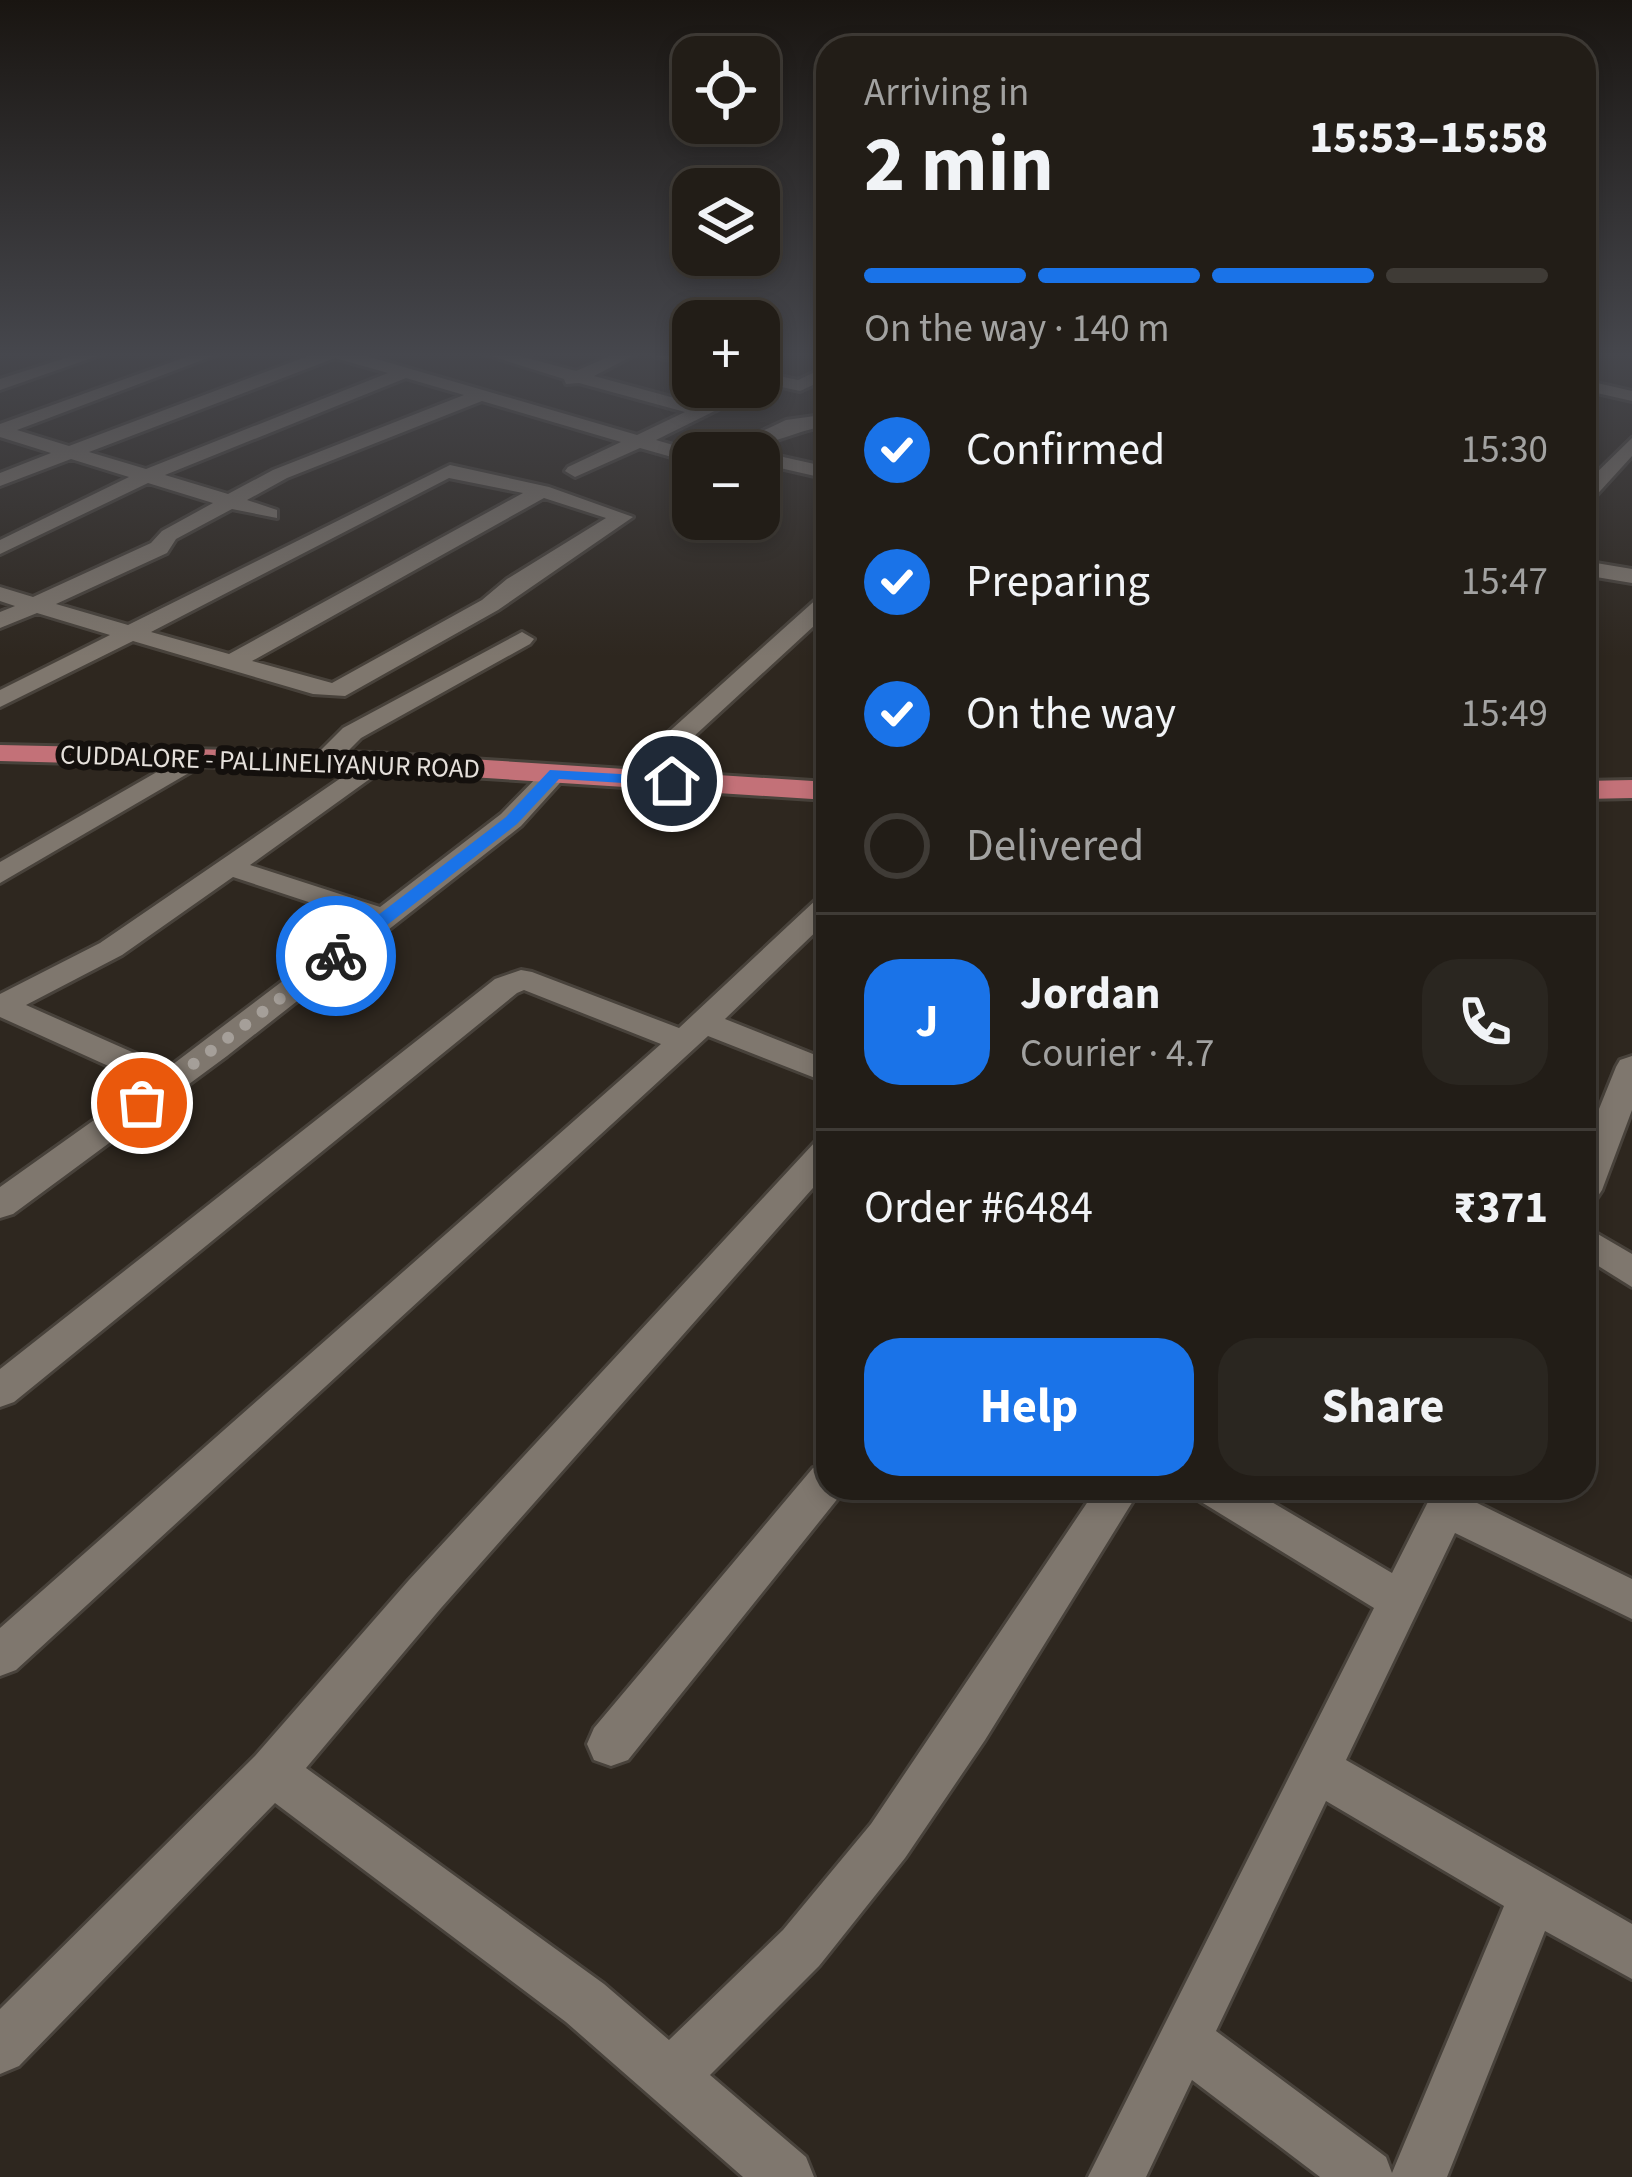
<!DOCTYPE html>
<meta charset="utf-8">
<style>
body{margin:0;font-family:"Source Sans 3",sans-serif;background:#2a2620;color:#f1f3f6;height:100vh;display:flex;flex-direction:column;font-size:45px;white-space:nowrap}
*{box-sizing:border-box;margin:0}
p{font-size:39px;color:#a2a2a1}
.icon{flex:none;width:66px;height:66px;fill:none;stroke:currentColor;stroke-width:2;stroke-linecap:round;stroke-linejoin:round}
.map{position:relative;flex:1;overflow:hidden}
.panel{position:absolute;left:816px;top:36px;width:780px;height:1464px;display:flex;flex-direction:column;background:#221d17;border-radius:36px;box-shadow:0 6px 18px #0003,0 0 0 3px #3f3b36}
.panel>*{flex:none}
.fabs{position:absolute;left:672px;top:36px;display:grid;gap:24px}
.fabs a{display:grid;place-items:center;width:108px;height:108px;border-radius:24px;background:#221d17;box-shadow:0 6px 18px #0003,0 0 0 3px #3f3b36;font-size:60px}
.pin{position:absolute;display:grid;place-items:center;width:102px;height:102px;color:#fff;margin:-51px;border:6px solid #fff;border-radius:50%;box-shadow:0 3px 12px #0007}
.courier{position:absolute;display:grid;place-items:center;width:120px;height:120px;margin:-60px;border:9px solid #1a73e8;border-radius:50%;background:#fff;color:#222;box-shadow:0 3px 15px #0007}
.headline em{font-style:normal;font-weight:700}
.headline div{display:flex;flex-direction:column-reverse}
.headline{display:flex;align-items:center;justify-content:space-between;height:204px;padding:0 48px}
h1{font-size:78px;font-weight:700;line-height:90px}
.bar{display:grid;grid-template-columns:repeat(4,1fr);gap:18px 12px;align-content:center;height:144px;padding:0 48px}
.bar i{height:15px;border-radius:9px;background:#3f3b36}
.bar .on{background:#1a73e8}
.bar p{grid-column:span 4}
.line{display:flex;align-items:center;gap:30px;padding:0 48px;border-top:3px solid #3f3b36}
.line div{flex:1}
.round{display:grid;place-items:center;flex:none;width:126px;height:126px;border-radius:36px;background:#2a2620}
ol{padding:0 48px;list-style:none}
li{display:flex;align-items:center;gap:36px;height:132px}
li p{margin-inline-start:auto}
li .icon{padding:12px;border-radius:50%;background:#1a73e8;color:#fff;stroke-width:4}
li:last-child{color:#a2a2a1}
li i{width:66px;height:66px;border:6px solid #3f3b36;border-radius:50%}
.action{display:flex;gap:24px;margin-top:auto;padding:24px 48px}
.action a{flex:1;height:138px;border-radius:36px;background:#1a73e8;color:#fff;font-size:48px;font-weight:700;line-height:138px;text-align:center}
.action a+a{background:#2a2620;color:#f1f3f6}
.map>svg:first-child{display:block}
</style>
<div class="map">
<svg width="1632" height="2177" viewBox="0 0 1632 2177">
<rect width="100%" height="100%" fill="#2e271f"/>
<g fill="none" stroke-linecap="round" stroke-linejoin="round">
<defs>
<g id="minor">
<polygon points="81,353 106,353 0,390 0,379"/>
<path d="M197,353H221L17,430L69,446L316,353H356L637,435L685,412L579,383L566,384L564,379L481,353H508L576,371L617,353H638L594,376L700,405L739,387H759V383L763,387L656,440L700,453H693V463L640,448L575,477L565,471L568,467L621,442L482,401L287,478L247,500L277,510V518L232,509L176,539L167,553L56,604L128,625L450,465L549,487L633,517L498,610L345,696L313,694L133,641L0,707V690L110,635L37,613L0,628V612L15,606L0,601V587L33,597L151,543L162,531L213,503L148,483L0,554V540L129,477L71,459L0,486V473L51,453L0,437V424ZM335,358L388,373L146,469L89,452ZM406,378L464,395L273,470L228,494L165,475ZM449,478L523,493L229,654L151,632ZM544,498L606,518L507,579L482,600L332,683L252,661Z"/>
<polygon points="653,353 693,355 693,365 656,357"/>
<polygon points="828,366 828,378 800,391 759,382 759,372 798,380"/>
<polygon points="1584,380 1632,391 1632,401 1584,390"/>
<path d="M822,415L828,417V425C788,433 753,453 715,453L786,420Z"/>
<polygon points="1632,438 1632,456 1591,501 1584,503 1584,485"/>
<polygon points="765,453 828,467 828,479 767,465 759,468 759,455"/>
<polygon points="1584,561 1632,569 1632,583 1584,575"/>
<polygon points="828,594 828,613 641,785 623,785 619,779 623,773 820,596"/>
<polygon points="522,632 534,639 530,644 361,738 331,768 313,768 309,762 343,728"/>
<polygon points="190,753 203,761 199,767 0,883 0,862"/>
<path d="M376,754L389,762L385,768L250,865L380,907L501,814L546,768L555,766L568,774L521,826L227,1056L13,1214L0,1218V1187L146,1083L0,1017V994L100,943ZM233,877L363,920L168,1068L26,1005L122,955Z"/>
<polygon points="828,895 828,920 725,1019 828,1060 828,1083 708,1036 16,1670 0,1676 0,1628 661,1044 524,990 517,993 14,1402 0,1407 0,1369 495,979 521,970 532,972 679,1028 818,898"/>
<polygon points="1632,1056 1632,1110 1602,1190 1596,1199 1584,1202 1584,1146 1616,1067 1620,1060"/>
<polygon points="828,1137 828,1171 441,1608 306,1768 604,1984 669,2040 783,1930 871,1824 1097,1488 1141,1488 985,1740 905,1858 819,1966 710,2075 806,2157 814,2177 743,2177 566,2022 275,1803 19,2066 0,2074 0,2009 255,1756 409,1580 816,1141"/>
<polygon points="1584,1226 1632,1254 1632,1287 1584,1257"/>
<polygon points="828,1463 828,1488 845,1488 843,1492 628,1760 611,1766 594,1760 587,1744 594,1728 813,1468"/>
<path d="M1192,1488H1248L1392,1573L1435,1488H1477L1471,1500L1632,1579V1619L1455,1533L1346,1760L1632,1924V1979L1545,1931L1447,2177H1320L1192,2080L1146,2177H1088L1374,1608L1198,1500ZM1326,1801L1504,1906L1392,2173L1386,2157L1216,2031Z"/>
</g>
<g id="major">
<polygon points="0,745 376,753 828,782 828,800 376,771 0,761"/>
<polygon points="1632,780 1632,798 1584,799 1584,781"/>
</g>
</defs>
<use href="#minor" stroke="#48423b" stroke-width="6"/>
<use href="#major" stroke="#48423b" stroke-width="6"/>
<use href="#minor" fill="#7f776e" fill-rule="evenodd"/>
<use href="#major" fill="#c37178" fill-rule="evenodd"/>
</g>
<linearGradient id="sky" x2="0" y2="1"><stop stop-color="#191511"/><stop offset="0.54" stop-color="#46474d"/><stop offset="1" stop-color="#46474d" stop-opacity="0"/></linearGradient>
<rect width="1632" height="657" fill="url(#sky)"/>
<polygon fill="#1a73e8" points="550,770 672,777 680,781 672,786 559,779 517,824 342,960 330,960 330,952 506,817"/>
<g fill="none" stroke-linecap="round" stroke-linejoin="round">
<polyline stroke="#a59f99" stroke-width="12" stroke-dasharray="0 21.6" points="142,1103 336,956"/>
</g>
<g text-anchor="middle" dominant-baseline="central" stroke-width="12" stroke-linejoin="round" paint-order="stroke">
<g font-size="27" fill="#e5e0db" stroke="#14100d">
<text transform="translate(270 762) rotate(2)">CUDDALORE - PALLINELIYANUR ROAD</text>
</g>
</g>
</svg>
<div class="fabs">
<a><svg class="icon" aria-label="locate" viewBox="0 0 24 24"><circle cx="12" cy="12" r="6"/><path d="M12 2v4M12 18v4M2 12h4M18 12h4"/></svg></a>
<a><svg class="icon" aria-label="layers" viewBox="0 0 24 24"><path d="M12 4l9 5-9 5-9-5zM3 14l9 5 9-5"/></svg></a>
<a>+</a>
<a>−</a>
</div>
<div class="pin" style="left:142px;top:1103px;background:#ea580c"><svg class="icon" aria-label="bag" viewBox="0 0 24 24"><path d="M5 8h14l-1 12H6zM9 8a3 3 0 0 1 6 0"/></svg></div>
<div class="pin" style="left:672px;top:781px;background:#1f2937"><svg class="icon" aria-label="home" viewBox="0 0 24 24"><path d="M3 11l9-7 9 7M6 9v11h12V9"/></svg></div>
<div class="courier" style="left:336px;top:956px"><svg class="icon" aria-label="bike" viewBox="0 0 24 24"><circle cx="6" cy="16" r="4"/><circle cx="18" cy="16" r="4"/><path d="M6 16l4-8h5l3 8M10 8l3 8H6M13 5h3"/></svg></div>
<section class="panel">
<div class="headline"><div><h1>2 min</h1><p>Arriving in</p></div><em>15:53–15:58</em></div>
<div class="bar"><i class="on"></i><i class="on"></i><i class="on"></i><i></i><p>On the way · 140 m</p></div>
<ol>
<li><svg class="icon" aria-label="check" viewBox="0 0 24 24"><path d="M5 12l5 5 9-10"/></svg>Confirmed<p>15:30</p></li>
<li><svg class="icon" aria-label="check" viewBox="0 0 24 24"><path d="M5 12l5 5 9-10"/></svg>Preparing<p>15:47</p></li>
<li><svg class="icon" aria-label="check" viewBox="0 0 24 24"><path d="M5 12l5 5 9-10"/></svg>On the way<p>15:49</p></li>
<li><i></i>Delivered</li>
</ol>
<div class="line" style="height:216px"><b class="round" style="background:#1a73e8;color:#fff">J</b><div><b>Jordan</b><p>Courier · 4.7</p></div><a class="round"><svg class="icon" aria-label="phone" viewBox="0 0 24 24"><path d="M5 4h4l2 5-3 2q2 4 5 5l2-3 5 2v4C11 20 4 13 5 4z"/></svg></a></div>
<div class="line" style="height:156px"><div>Order #6484</div><b>₹371</b></div>
<div class="action"><a>Help</a><a>Share</a></div>
</section>
</div>
